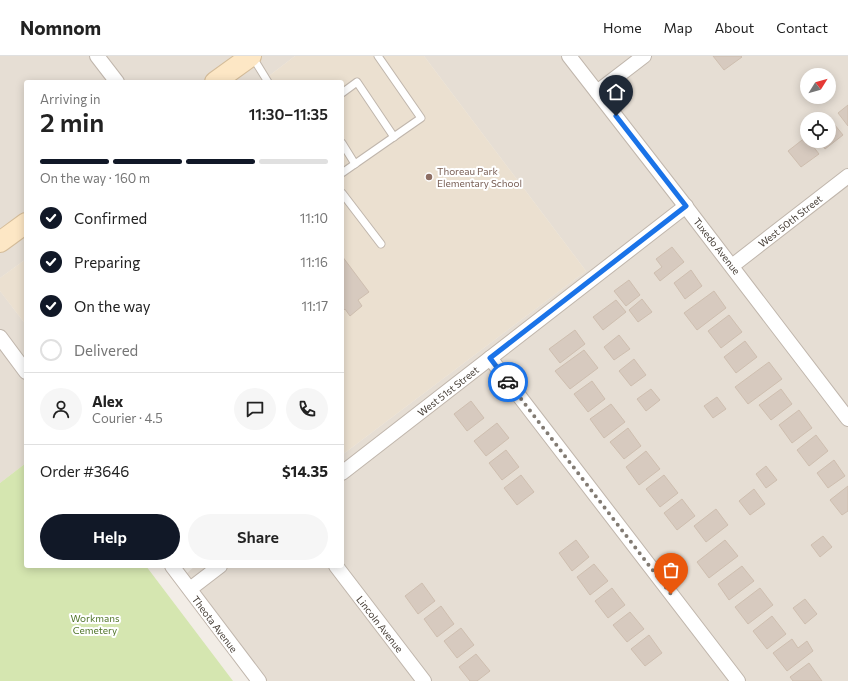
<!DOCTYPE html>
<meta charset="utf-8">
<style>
body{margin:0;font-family:Commissioner,sans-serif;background:#f6f6f6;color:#222;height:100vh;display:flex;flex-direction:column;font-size:15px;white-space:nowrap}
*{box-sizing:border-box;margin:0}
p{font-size:13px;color:#767676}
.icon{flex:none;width:22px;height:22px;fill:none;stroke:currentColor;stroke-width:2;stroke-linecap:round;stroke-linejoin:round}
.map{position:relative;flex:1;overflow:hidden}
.drawer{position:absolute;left:24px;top:24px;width:320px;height:488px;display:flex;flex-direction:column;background:#fff;border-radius:4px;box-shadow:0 2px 10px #0003}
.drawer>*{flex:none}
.needle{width:26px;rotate:53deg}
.buttons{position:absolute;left:800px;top:12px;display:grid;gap:8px}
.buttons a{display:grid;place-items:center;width:36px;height:36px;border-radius:50%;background:#fff;box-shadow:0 2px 10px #0003;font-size:20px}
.pin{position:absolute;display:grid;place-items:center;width:34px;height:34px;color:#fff;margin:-41px -17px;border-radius:50% 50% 50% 0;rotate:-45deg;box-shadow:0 0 4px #0007}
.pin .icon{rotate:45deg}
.courier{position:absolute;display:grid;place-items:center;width:40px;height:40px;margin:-20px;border:3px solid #1a73e8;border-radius:50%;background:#fff;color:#222;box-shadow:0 1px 5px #0007}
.overview em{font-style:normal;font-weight:600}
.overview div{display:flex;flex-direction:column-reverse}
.overview{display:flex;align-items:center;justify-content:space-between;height:68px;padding:0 16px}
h1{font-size:26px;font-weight:600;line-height:30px}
.bar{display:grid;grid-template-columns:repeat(4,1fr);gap:6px 4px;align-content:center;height:48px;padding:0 16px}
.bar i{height:5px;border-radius:3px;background:#e0e0e0}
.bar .selected{background:#111827}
.bar p{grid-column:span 4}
.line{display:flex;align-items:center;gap:10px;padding:0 16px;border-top:1px solid #e0e0e0}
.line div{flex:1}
.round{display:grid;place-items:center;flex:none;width:42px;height:42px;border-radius:21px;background:#f6f6f6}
ol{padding:0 16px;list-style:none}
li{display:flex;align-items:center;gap:12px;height:44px}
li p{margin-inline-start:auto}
li .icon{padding:4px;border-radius:50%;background:#111827;color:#fff;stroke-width:4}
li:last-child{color:#767676}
li i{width:22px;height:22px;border:2px solid #e0e0e0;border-radius:50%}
.button{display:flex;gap:8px;margin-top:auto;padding:8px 16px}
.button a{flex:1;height:46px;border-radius:24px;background:#111827;color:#fff;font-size:16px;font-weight:600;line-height:46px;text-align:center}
.button a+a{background:#f6f6f6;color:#222}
header{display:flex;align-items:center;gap:24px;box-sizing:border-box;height:56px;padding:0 20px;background:#fff;border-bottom:1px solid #e0e0e0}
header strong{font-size:19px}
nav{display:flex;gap:22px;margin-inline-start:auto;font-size:14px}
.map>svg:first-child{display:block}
</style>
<header>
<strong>Nomnom</strong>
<nav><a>Home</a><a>Map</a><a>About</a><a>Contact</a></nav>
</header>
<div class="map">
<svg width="848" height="625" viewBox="0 0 848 625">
<rect width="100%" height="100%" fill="#f2ede6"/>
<g fill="#e6ded4" fill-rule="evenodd">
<polygon points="0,0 295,0 261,26 26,26 26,203 0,222"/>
<path d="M424,0H848V625H267L186,518L195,510H342V399L586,215ZM807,19H829V41H807ZM807,63H829V85H807Z"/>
<polygon points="0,235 26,269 26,407 0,427"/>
</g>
<g fill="#ebe0d0">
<polygon points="295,0 424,0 586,215 342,399 342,26 261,26"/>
<polygon points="26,203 26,269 0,235 0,222"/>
</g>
<polygon fill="#d5e6b0" points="26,407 26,510 146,510 233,625 0,625 0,427"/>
<g fill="#d7cabf" stroke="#cebeaf">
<polygon points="713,0 741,0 742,1 724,14"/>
<polygon points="848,49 848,70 838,57"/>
<polygon points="830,63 843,79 825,93 820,85 829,85 829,64"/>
<polygon points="806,81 807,85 809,85 819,98 801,111 788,95"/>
<polygon points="672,191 684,206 660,225 654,217 662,211 656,203"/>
<polygon points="342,200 369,236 358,244 362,250 350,260 345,253 342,256"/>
<polygon points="691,214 702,230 685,243 674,227"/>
<polygon points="629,224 640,239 626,250 614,235"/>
<polygon points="714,235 726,252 697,274 684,257"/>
<polygon points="642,243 652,256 638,266 629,254"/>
<polygon points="616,244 626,256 603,274 593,261"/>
<polygon points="729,259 742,276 721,292 708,275"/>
<polygon points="575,274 585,288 560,307 549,293"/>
<polygon points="619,279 630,293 614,304 604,291"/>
<polygon points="745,285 757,301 736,317 724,301"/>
<polygon points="584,294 598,312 570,333 555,315"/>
<polygon points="634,303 646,319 631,330 619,315"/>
<polygon points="769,306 782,323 748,348 735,331"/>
<polygon points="592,325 605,343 588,356 574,338"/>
<polygon points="651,333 660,344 646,355 637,343"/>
<polygon points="781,333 792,348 771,364 759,349"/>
<polygon points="717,341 726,353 713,362 704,350"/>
<polygon points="471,345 484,362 467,375 454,358"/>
<polygon points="611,348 625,366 604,382 590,363"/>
<polygon points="799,354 812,372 792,387 779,369"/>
<polygon points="497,367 509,382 486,400 474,385"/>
<polygon points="628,372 641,390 624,403 610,386"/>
<polygon points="816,379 828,395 809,410 797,394"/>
<polygon points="506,394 519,411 502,424 489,407"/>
<polygon points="646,395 660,413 639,429 626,411"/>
<polygon points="834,404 845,420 828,432 817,417"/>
<polygon points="766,410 777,424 766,432 756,418"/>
<polygon points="521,419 534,436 517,449 504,432"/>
<polygon points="664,419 678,437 660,451 646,433"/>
<polygon points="848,430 848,455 842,459 830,444"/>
<polygon points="754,433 765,448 750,459 739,445"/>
<polygon points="682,443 695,460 677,474 664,457"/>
<polygon points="716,453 728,469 706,486 694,470"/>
<polygon points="823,480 832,491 820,501 811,489"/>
<polygon points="576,484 589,501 572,515 559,497"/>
<polygon points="725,484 738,500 709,522 697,506"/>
<polygon points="594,508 608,525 590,539 577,521"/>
<polygon points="742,510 754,525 729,544 718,528"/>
<polygon points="422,527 435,545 418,558 405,540"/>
<polygon points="612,532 625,549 608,562 595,545"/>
<polygon points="760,532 773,549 748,568 735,551"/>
<polygon points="805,543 817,558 805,568 793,552"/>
<polygon points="441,550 454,568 437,581 424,563"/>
<polygon points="630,556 644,573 627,586 613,569"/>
<polygon points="772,560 786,578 767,593 753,575"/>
<polygon points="461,572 474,589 457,602 444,585"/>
<polygon points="649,579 662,597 645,610 631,593"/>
<polygon points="792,583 798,592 807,585 813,595 787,615 773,597"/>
<polygon points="476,598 490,615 477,625 470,625 459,611"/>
<polygon points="809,607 822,625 793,625 790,621"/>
</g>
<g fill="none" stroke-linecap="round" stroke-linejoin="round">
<defs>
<g id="lane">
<polyline points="252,0 268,26"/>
<polyline points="342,37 357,26 394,81"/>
<polyline points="342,87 355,108"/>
<polyline points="342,117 421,62 378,0"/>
<polyline points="342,137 381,188"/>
</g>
<g id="street">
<polyline points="97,0 117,26"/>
<polyline points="569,0 680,143 848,363"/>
<polyline points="597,36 644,0"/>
<polyline points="732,210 848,120"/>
<polyline points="0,281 26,316"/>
<polyline points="490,302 738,625"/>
<polyline points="342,417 686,150"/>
<polyline points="172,510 259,625"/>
<polyline points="336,510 424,625"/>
<polyline points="190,533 220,510"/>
</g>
<g id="secondary">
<polyline points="215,26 251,0"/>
<polyline points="0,186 26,167"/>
</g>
</defs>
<use href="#lane" stroke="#c0b6ac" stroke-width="9"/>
<use href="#street" stroke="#c0b6ac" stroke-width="16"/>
<use href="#secondary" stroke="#d4bc99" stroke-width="22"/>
<use href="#lane" stroke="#fff" stroke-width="7"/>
<use href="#street" stroke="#fff" stroke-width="14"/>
<use href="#secondary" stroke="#fde7c5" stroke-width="20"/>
</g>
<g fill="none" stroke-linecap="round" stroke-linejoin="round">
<polyline stroke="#827b73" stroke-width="4" stroke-dasharray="0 7.2" points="508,326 671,538"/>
<polyline stroke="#1a73e8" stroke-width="5" points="508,326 490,302 686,150 616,60"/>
</g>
<circle fill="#8d6e63" stroke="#fff" stroke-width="1.5" cx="429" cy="121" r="4"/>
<g text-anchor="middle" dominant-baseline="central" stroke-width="4" stroke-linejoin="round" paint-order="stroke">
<g font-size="10" fill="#785e54" stroke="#fff" text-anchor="start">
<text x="437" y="115">Thoreau Park<tspan x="437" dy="12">Elementary School</tspan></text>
</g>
<g font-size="10" fill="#453d35" stroke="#fff">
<text transform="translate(790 165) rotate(-38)">West 50th Street</text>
<text transform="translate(717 190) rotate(52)">Tuxedo Avenue</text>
<text transform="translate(448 335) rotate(-38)">West 51st Street</text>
<text transform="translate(215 568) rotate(53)">Theota Avenue</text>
<text transform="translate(380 568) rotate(52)">Lincoln Avenue</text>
</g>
<g font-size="10" fill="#51752b" stroke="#fff">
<text x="95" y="562">Workmans<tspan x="95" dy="12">Cemetery</tspan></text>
</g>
</g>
</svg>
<div class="buttons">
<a><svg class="needle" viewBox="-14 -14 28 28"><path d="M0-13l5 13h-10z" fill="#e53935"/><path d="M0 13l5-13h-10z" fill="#767676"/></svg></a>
<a><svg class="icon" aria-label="locate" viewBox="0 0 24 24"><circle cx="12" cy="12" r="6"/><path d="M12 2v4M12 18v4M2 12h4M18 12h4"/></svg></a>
</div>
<div class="pin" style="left:671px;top:538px;background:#ea580c"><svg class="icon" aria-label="bag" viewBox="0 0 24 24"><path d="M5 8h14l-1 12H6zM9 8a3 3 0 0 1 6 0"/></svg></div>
<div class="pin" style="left:616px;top:60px;background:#1f2937"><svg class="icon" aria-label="home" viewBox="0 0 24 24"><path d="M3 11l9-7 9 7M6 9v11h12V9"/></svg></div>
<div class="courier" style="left:508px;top:326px"><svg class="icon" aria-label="car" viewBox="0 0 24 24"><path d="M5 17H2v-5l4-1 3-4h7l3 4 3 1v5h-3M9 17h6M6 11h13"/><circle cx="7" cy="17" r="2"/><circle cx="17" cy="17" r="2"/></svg></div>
<section class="drawer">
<div class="overview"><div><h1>2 min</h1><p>Arriving in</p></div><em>11:30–11:35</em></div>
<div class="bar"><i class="selected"></i><i class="selected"></i><i class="selected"></i><i></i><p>On the way · 160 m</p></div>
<ol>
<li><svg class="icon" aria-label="check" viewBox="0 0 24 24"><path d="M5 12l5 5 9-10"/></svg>Confirmed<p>11:10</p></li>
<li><svg class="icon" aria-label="check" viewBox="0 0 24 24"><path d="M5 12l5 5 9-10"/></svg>Preparing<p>11:16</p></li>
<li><svg class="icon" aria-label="check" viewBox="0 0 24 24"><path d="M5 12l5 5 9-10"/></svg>On the way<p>11:17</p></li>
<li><i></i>Delivered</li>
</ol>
<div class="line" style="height:72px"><a class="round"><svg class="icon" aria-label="person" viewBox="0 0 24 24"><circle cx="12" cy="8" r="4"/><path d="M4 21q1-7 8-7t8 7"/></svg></a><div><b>Alex</b><p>Courier · 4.5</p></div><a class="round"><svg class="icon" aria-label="chat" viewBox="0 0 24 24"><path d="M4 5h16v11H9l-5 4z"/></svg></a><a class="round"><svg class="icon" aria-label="phone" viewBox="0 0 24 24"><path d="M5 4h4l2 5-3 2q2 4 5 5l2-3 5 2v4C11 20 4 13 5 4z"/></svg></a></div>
<div class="line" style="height:52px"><div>Order #3646</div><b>$14.35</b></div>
<div class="button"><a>Help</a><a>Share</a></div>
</section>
</div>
